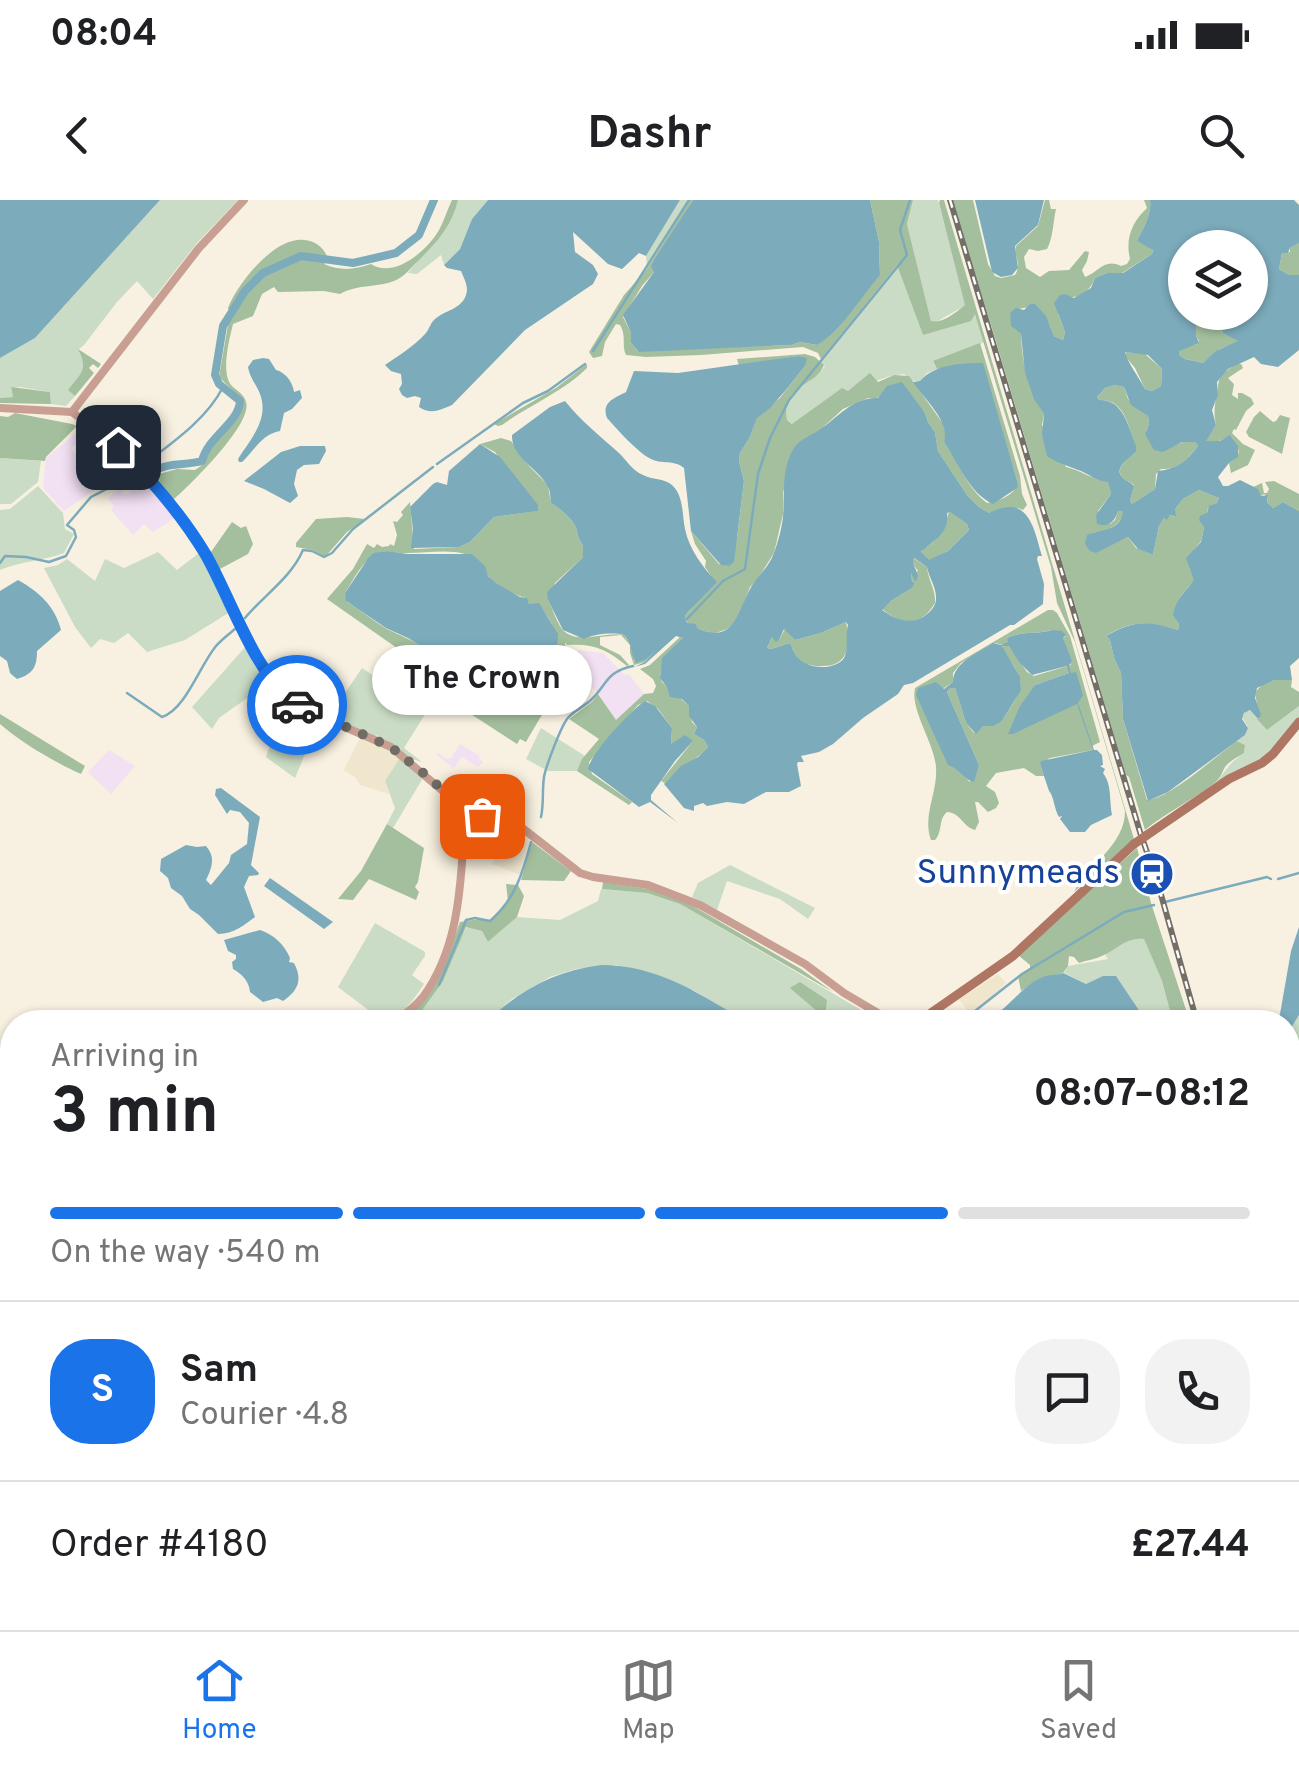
<!DOCTYPE html>
<meta charset="utf-8">
<style>
body{margin:0;font-family:Overpass,sans-serif;background:#f2f2f2;color:#202124;height:100vh;display:flex;flex-direction:column;font-size:38px;white-space:nowrap}
*{box-sizing:border-box;margin:0}
p{font-size:32px;color:#757577}
.icon{flex:none;width:55px;height:55px;fill:none;stroke:currentColor;stroke-width:2;stroke-linecap:round;stroke-linejoin:round}
.map{position:relative;flex:1;overflow:hidden}
.sheet{position:absolute;left:0px;top:810px;width:1300px;height:620px;display:flex;flex-direction:column;background:#fff;border-radius:40px 40px 0 0;box-shadow:0 2px 8px #0004}
.sheet>*{flex:none}
.tools{position:absolute;left:1168px;top:30px;display:grid;gap:20px}
.tools a{display:grid;place-items:center;width:100px;height:100px;border-radius:50%;background:#fff;box-shadow:0 2px 8px #0004;font-size:50px}
.pin{position:absolute;display:grid;place-items:center;width:85px;height:85px;color:#fff;margin:-42px;border-radius:20px;box-shadow:0 5px 15px #0006}
.courier{position:absolute;display:grid;place-items:center;width:100px;height:100px;margin:-50px;border:8px solid #1a73e8;border-radius:50%;background:#fff;color:#222;box-shadow:0 2px 12px #0007}
.bubble{position:absolute;height:70px;border-radius:35px;background:#fff;box-shadow:0 2px 8px #0004;font-size:32px;font-weight:700;line-height:70px;text-align:center}
.overview em{font-style:normal;font-weight:700}
.overview div{display:flex;flex-direction:column-reverse}
.overview{display:flex;align-items:center;justify-content:space-between;height:170px;padding:0 50px}
h1{font-size:65px;font-weight:700;line-height:75px}
.bar{display:grid;grid-template-columns:repeat(4,1fr);gap:15px 10px;align-content:center;height:120px;padding:0 50px}
.bar i{height:12px;border-radius:8px;background:#e0e0e0}
.bar .active{background:#1a73e8}
.bar p{grid-column:span 4}
.line{display:flex;align-items:center;gap:25px;padding:0 50px;border-top:2px solid #e0e0e0}
.line div{flex:1}
.round{display:grid;place-items:center;flex:none;width:105px;height:105px;border-radius:40px;background:#f2f2f2}
.status{display:flex;justify-content:space-between;align-items:center;height:70px;padding:0 50px;background:#fff;direction:ltr}
.status svg{height:28px;fill:currentColor}
header{display:flex;justify-content:space-between;align-items:center;height:130px;padding:0 50px;background:#fff;font-size:45px;font-weight:700}
.menu{display:flex;justify-content:space-around;align-items:center;height:140px;border-top:2px solid #e0e0e0;background:#fff;font-size:28px;color:#757577}
.menu a{display:grid;justify-items:center;gap:5px}
.menu .active{color:#1a73e8}
.map>svg:first-child{display:block}
</style>
<div class="status"><b>08:04</b><svg viewBox="0 0 49 12"><path d="M0 12V9h3v3zM5 12V6h3v6zM10 12V3h3v9zM15 12V0h3v12zM26 1h20v11H26zM47 4h2v5h-2z"/></svg></div>
<header><svg class="icon" aria-label="back" viewBox="0 0 24 24"><path d="M15 5l-7 7 7 7"/></svg>Dashr<svg class="icon" aria-label="search" viewBox="0 0 24 24"><circle cx="10" cy="10" r="6"/><path d="M15 15l6 6"/></svg></header>
<div class="map">
<svg width="1299" height="1430" viewBox="0 0 1299 1430">
<rect width="100%" height="100%" fill="#f8f1e1"/>
<g fill="#f0e6ce">
<polygon points="361,536 389,549 400,558 385,581 389,594 360,585 356,578 344,570"/>
<polygon points="482,624 504,640 511,629 516,633 520,630 530,639 520,675 492,664 495,656 471,644"/>
<polygon points="998,774 1006,783 971,816 959,799"/>
</g>
<g fill="#f2e1f3">
<polygon points="86,225 91,230 71,248 100,286 64,311 43,288 46,258"/>
<polygon points="144,278 176,317 153,332 144,324 133,335 111,310 114,306 108,298 120,288 126,295"/>
<polygon points="578,450 603,453 625,475 629,474 644,494 616,521 598,493 573,472"/>
<polygon points="460,544 480,556 479,559 483,562 478,567 462,557 454,568 436,555 438,553 446,559 451,558"/>
<polygon points="109,550 135,566 111,594 88,572"/>
</g>
<g fill="#cadcc5">
<path d="M160,0H238L197,43L153,99L137,81L117,102L84,145L79,149C89,170 82,173 69,190L75,196L66,206L51,204L50,192L20,187L11,188L13,197L0,198V158L35,138Z"/>
<path d="M458,0H488L472,19L460,49L444,65L441,55L417,74L408,73C428,46 449,37 458,0Z"/>
<polygon points="680,0 690,0 647,69 646,56"/>
<polygon points="913,0 938,0 966,105 936,122 931,121 907,24"/>
<path d="M897,64L923,135L975,112L985,142L933,162L937,169L927,173L920,181H913L904,174L890,176L848,191L841,189L793,224L787,220C780,186 811,187 825,166L821,163V159Z"/>
<polygon points="0,258 41,261 38,282 11,304 0,304"/>
<path d="M38,286L63,313L65,329L74,334L64,353C43,361 21,361 0,370V310L10,309Z"/>
<polygon points="158,352 177,370 199,353 230,412 185,440 147,452 128,433 114,443 100,439 91,448 75,427 44,368 58,365 67,359 95,381 105,359 124,368"/>
<polygon points="247,445 267,484 219,518 212,529 192,507"/>
<path d="M362,468L427,511L404,548L422,562C406,559 391,543 376,535L374,537L331,518L335,508Z"/>
<polygon points="284,504 319,521 295,578 266,557"/>
<path d="M1299,506V522L1273,554L1239,574L1214,584C1227,571 1227,564 1244,553L1245,545L1237,541L1245,535L1248,527L1242,517L1246,511H1251L1267,530Z"/>
<polygon points="541,528 585,556 577,571 548,571 526,559"/>
<polygon points="400,558 423,578 393,628 387,624 395,608 385,581"/>
<polygon points="730,665 815,708 808,719 780,699 727,681 717,710 692,697 698,683"/>
<polygon points="601,689 647,693 680,704 875,818 873,822 747,822 695,791 616,765 576,769 550,777 512,799 486,822 410,822 415,819 467,727 482,731 488,742 517,717 560,720 598,701"/>
<path d="M375,723L425,752V756L412,775L424,784C414,800 402,816 384,822L338,787Z"/>
<polygon points="1134,738 1144,739 1162,781 1173,822 1147,822 1116,776 1097,779 1086,784 1064,773 1068,766 1108,759 1105,755 1117,746"/>
<polygon points="1299,815 1299,974 1288,966 1288,833"/>
<polygon points="1299,1012 1299,1055 1288,1053 1288,1014"/>
<polygon points="0,1081 12,1081 12,1164 3,1167 4,1170 0,1168"/>
<path d="M1288,1111L1299,1139V1257L1297,1262L1292,1259L1288,1250V1158C1292,1144 1288,1127 1288,1111Z"/>
<polygon points="1288,1317 1299,1325 1299,1417 1288,1412"/>
<polygon points="965,1418 1044,1418 1033,1430 958,1430"/>
</g>
<g fill="#a4bf9d" fill-rule="evenodd">
<path d="M452,0H458C452,26 437,42 419,60C410,68 406,76 394,81C375,88 358,84 340,94L324,91L278,92L274,87L262,94L253,116L233,124C229,140 221,172 231,185C237,191 244,194 246,202C253,224 189,286 173,300L152,276L177,269L195,270L201,266L210,249L242,209L241,199L219,177L230,113L228,108C238,83 274,37 304,40C316,41 323,47 328,58L324,64C340,71 354,70 371,64C394,79 427,51 439,30C444,21 447,10 452,0Z"/>
<path d="M690,0H693L652,65L654,72L642,86L623,117L631,133V143L638,151L791,145L800,142L817,145L834,128L880,74L879,42L870,0H913L907,24L931,121C943,124 956,112 965,105L939,3L940,0H944L1134,639L1074,692C1089,664 1125,645 1125,611L1075,442L1057,403L1051,367L975,114L971,121L923,135L897,65L821,159L818,153L803,147L701,155L646,157L626,155C621,144 627,137 620,125L616,124L605,142L602,156L593,158L589,152L624,95L647,69Z"/>
<path d="M951,0H973L988,64L995,76L1001,78L1015,75C1022,64 1014,57 1016,46L1038,26L1045,0H1049L1051,9H1056C1053,23 1053,38 1047,49L1038,51L1029,49L1024,57L1026,68L1040,77L1049,71L1069,70L1085,51L1089,52L1087,61L1082,70L1085,77C1099,72 1104,58 1121,66L1127,64L1130,59C1125,39 1132,22 1147,8L1144,0H1150C1152,15 1143,28 1137,41L1148,46L1153,50L1152,54L1122,73H1107L1095,78C1091,89 1082,98 1070,97L1058,114L1065,132L1063,140L1054,136C1046,113 1035,99 1010,113L1014,128L1021,134C1022,163 1028,190 1044,214L1042,225L1066,267C1081,270 1094,281 1108,281L1111,294L1098,311L1110,324L1115,320L1118,311H1123V316C1116,328 1106,331 1092,333L1096,352L1128,337L1136,348L1153,355L1159,326L1164,318L1167,319L1170,315L1175,317V309L1183,299L1199,290L1219,298L1217,303L1208,308L1201,341L1194,350L1190,369L1193,372L1195,380C1183,392 1168,407 1179,424L1178,430C1149,422 1134,419 1106,436L1110,440L1114,458L1121,473L1123,519L1147,600C1169,599 1216,556 1237,541L1245,545L1244,553C1238,557 1229,561 1225,567C1221,575 1220,579 1212,585C1190,601 1166,613 1145,630L1129,577L1126,575L991,125Z"/>
<polygon points="1299,43 1299,75 1289,75 1279,69 1282,53 1290,52 1290,48"/>
<polygon points="1210,115 1217,117 1223,133 1236,138 1238,142 1220,149 1203,163 1185,159 1179,155 1179,151 1185,147 1197,144 1199,141 1196,135 1196,125"/>
<path d="M980,143L1020,276L1022,294L1027,305L1023,310L1018,308L989,313L979,307L967,295L938,251L935,232L928,222L925,213L914,200L881,196L875,199L868,198L843,209L820,230L802,241L783,292V314L774,353L757,380L750,387L737,421L727,429L713,434L688,425L685,416L708,389L711,376L705,367L706,361L695,344L691,331L719,364L729,366L737,338L744,281L739,261L740,253L749,239L757,217L780,198L805,166L798,156L739,166L737,159L805,154L815,157L824,165C816,187 780,184 787,220L792,224L842,188L848,191L870,173L878,182L894,175L909,176L944,225L947,235L944,242C958,262 967,288 987,303C999,301 1013,296 1018,284L986,177L968,164L937,169L933,161Z"/>
<path d="M78,149L101,164L98,168L93,164L89,168L94,173L75,196L68,190C81,173 89,170 78,149Z"/>
<polygon points="1126,152 1145,154 1162,169 1161,186 1152,191 1145,189 1135,168 1125,156"/>
<path d="M587,164V168C563,192 529,205 502,225L498,226L494,224L556,188Z"/>
<path d="M1237,164H1241L1243,168L1228,178L1234,184L1232,195L1238,199V193H1242L1251,198L1254,204L1246,211L1236,230L1234,229L1232,233L1243,244L1255,250L1248,265L1231,273L1229,263C1244,253 1239,249 1231,236L1219,241H1205L1216,225C1214,214 1214,210 1216,199C1221,177 1214,178 1237,164Z"/>
<path d="M1115,185L1124,187L1128,199L1148,216L1149,224L1146,231L1168,248L1183,242H1195L1198,246C1188,259 1178,270 1161,269L1156,274L1155,289L1132,304L1130,301L1134,285C1131,282 1126,281 1123,278C1113,267 1130,258 1136,252C1130,231 1126,198 1099,200L1097,197L1105,188Z"/>
<polygon points="11,187 50,192 51,204 0,203 0,198 13,197"/>
<polygon points="1260,211 1273,222 1276,221 1280,215 1290,218 1282,254 1249,237 1246,232 1254,217"/>
<polygon points="15,213 72,224 77,226 46,257 45,261 0,258 0,216 8,217"/>
<path d="M501,238L511,241L529,266L548,285L551,303C558,307 570,317 574,324C579,332 576,337 583,345V357L555,383L548,400C553,409 556,421 562,429C576,446 606,431 624,435L633,448L634,461L660,445L671,434L672,436L645,462L634,465L630,453V445L621,435L600,437V445L620,455L629,465L627,466C607,449 592,443 567,445L565,442C570,475 542,514 526,542L520,539L517,544L440,494L447,479L428,469L409,463L404,453L327,399L353,369L367,344L374,348L377,344L382,347L389,346L390,344L394,346L397,335L393,321L397,322L403,315L401,312L410,302L414,349L459,347L470,342L494,317L536,311L495,252L480,244ZM387,351C412,357 441,347 465,354C485,360 481,369 492,380C501,388 515,395 526,398L529,404L540,407C563,433 562,456 548,487L542,488L515,471H510L496,493L481,510C460,497 468,484 457,471C439,452 410,440 387,429C373,421 361,410 347,402L345,393C356,376 365,354 387,351Z"/>
<polygon points="1274,281 1299,294 1299,311 1283,302 1273,308 1267,302 1268,297 1264,294 1261,296 1258,290 1253,287 1262,283 1264,293 1267,293 1269,289 1265,282"/>
<path d="M949,311L967,324L969,330L948,351L929,361L921,353L923,349C938,342 946,326 949,311Z"/>
<polygon points="347,317 365,319 347,332 325,357 313,350 296,347 296,343 316,319"/>
<polygon points="232,322 241,328 246,326 253,344 248,354 218,370 211,352"/>
<path d="M913,358L927,367C928,380 936,390 935,403C920,428 902,425 882,409L891,401L912,388L915,383L912,381L911,373L913,374L918,371L913,364Z"/>
<path d="M1048,410H1053L1057,413L1070,436L1100,542L1092,546L1093,550L1050,558L1040,564L1044,576H1036L1024,568L996,573L986,586L995,592L999,603L996,608L988,612L978,602H975L979,622L975,630C963,627 960,612 947,612C938,619 943,632 935,640H931C922,616 938,592 936,567C934,542 910,510 915,488ZM1051,430L1066,436L1063,438L1071,465L1034,476L1027,472L1009,446L1005,444L1009,442L1007,438C1023,430 1035,435 1051,430ZM995,443L1003,445L1002,448C1027,485 1026,483 1002,521L983,526L974,533L966,523L955,488L949,489L947,492L979,565L970,582C946,561 934,533 922,503L953,482V473L961,463ZM1069,473L1078,506L1076,503L1010,534L1035,485Z"/>
<path d="M846,422C851,445 849,468 819,466C811,466 803,464 797,458C796,456 791,445 790,443L771,449L767,448L772,437L779,440L785,429L795,440L821,433Z"/>
<path d="M680,437L683,438L682,441L663,458L660,475L662,482L689,506L692,522L697,527L694,534L704,540L708,547C696,561 678,568 665,583L661,581L693,541L671,544L672,528L658,509L647,501L638,505L589,562L592,574L632,602L629,605L577,571L582,559L599,539L569,519L592,502L598,494L616,520L644,494L653,493L656,486L653,479L640,469L650,465Z"/>
<polygon points="1274,480 1292,480 1291,487 1299,492 1299,506 1267,530 1257,519 1259,518 1255,492 1263,484"/>
<path d="M0,514L85,566L81,574C56,563 20,542 0,524Z"/>
<polygon points="387,624 424,648 418,682 415,687 419,692 416,700 369,679 353,700 338,699 361,671"/>
<polygon points="532,642 571,671 564,681 521,680"/>
<path d="M1137,648L1151,703L1190,822H1173L1162,781L1144,739C1126,737 1119,748 1104,755C1097,759 1087,760 1079,763L1074,757L1069,756L1068,766L1063,773L1041,778L1021,791L1018,776L1030,768V765L1018,755Z"/>
<polygon points="603,682 654,690 693,706 801,769 833,792 680,704 647,693 602,689"/>
<path d="M506,684L518,685L524,696L517,717L488,742L482,731L466,727L443,781L415,820L410,822H400C433,799 446,759 460,722L480,719L490,720L508,701Z"/>
<polygon points="800,782 827,800 825,818 790,788"/>
</g>
<g fill="#7cabbc" fill-rule="evenodd">
<polygon points="0,0 160,0 35,138 0,158"/>
<path d="M488,0H680L646,56L639,53L622,69L608,64L573,32L575,52L593,65L598,74L593,84L525,130L452,205C440,210 431,215 419,207L421,198L415,196L407,198L402,195L399,189L402,184L401,174L391,171L385,165C398,156 414,146 425,134C429,130 430,124 434,120C444,110 461,110 466,95C469,86 464,79 461,71L447,68L444,65L460,49L472,19Z"/>
<path d="M693,0H870L879,42L880,75C859,99 843,129 817,145L800,142L791,145L639,152L631,143V133L623,115L654,72L651,66L654,60Z"/>
<polygon points="975,0 1044,0 1038,25 1015,46 1018,68 1012,75 1001,77 992,72"/>
<path d="M1150,0H1294L1299,5V43L1290,48L1288,53H1282L1279,69L1289,75H1299V150L1278,167L1261,164L1254,157L1228,169L1217,182L1218,195L1212,210L1216,225L1206,241H1220L1230,235L1238,246V257L1229,263L1218,277L1223,286H1228L1240,280L1258,289L1261,296L1268,295L1267,302L1273,308L1283,302L1299,311V458L1290,466L1292,480H1274L1257,488L1255,498L1261,515L1258,519L1250,510L1244,513L1242,519L1248,528L1245,535L1168,592L1148,601L1123,519L1121,473L1114,458L1110,440L1106,436C1135,419 1149,421 1178,430L1179,424L1173,415C1176,398 1185,392 1194,380L1186,358L1201,342L1204,327L1199,320L1200,316L1207,313L1209,306L1217,303L1219,298L1199,290L1183,299L1175,309L1176,317L1170,315L1167,320L1164,318L1159,326L1153,355L1138,349L1128,337L1096,353L1090,351L1085,344L1087,335C1102,329 1121,331 1123,311H1118C1115,321 1109,328 1097,324L1096,315L1111,294L1108,282C1095,281 1090,274 1078,270C1066,265 1057,263 1047,256L1042,235L1044,214L1034,199L1025,173L1021,134L1011,126L1010,113L1016,108L1024,110L1030,104H1035L1046,116L1054,136L1063,140L1065,132L1054,103L1060,95L1065,94L1074,98L1091,88L1095,78L1107,73H1123L1152,54L1153,50L1137,41C1143,28 1152,15 1150,0ZM1185,48H1250V112H1185ZM1210,115L1217,117L1223,133L1238,141L1216,151L1203,163L1185,159L1179,155V151L1199,143L1196,135V124ZM1125,152L1148,155L1162,169L1161,186L1152,191L1145,189C1140,179 1127,162 1125,152ZM1115,185L1124,187L1131,205L1148,216L1149,224L1145,234L1154,250L1163,252L1182,242H1195L1198,246C1187,261 1177,269 1158,271L1155,289L1132,304L1130,301L1134,286C1131,282 1126,281 1123,278C1112,268 1130,258 1136,252V246C1128,227 1124,199 1099,200L1097,197L1105,188Z"/>
<path d="M798,156L807,158L805,166L786,190L770,208L757,218L749,239L740,253L739,261L744,281L734,362L729,366L721,365L691,331L684,268C673,259 663,265 651,259C637,252 618,230 607,218C601,202 615,198 626,192L634,171L678,173Z"/>
<path d="M263,158L269,159L276,170C285,172 293,182 294,192L300,190L302,198L292,209L284,213L280,231C262,234 255,250 242,262H239L238,259C250,240 268,221 261,197C258,186 250,179 248,167L253,160Z"/>
<path d="M983,163L1018,284L1017,288L993,304C969,293 958,263 944,242C951,222 924,199 913,182L920,181C935,164 962,163 983,163Z"/>
<path d="M902,182L925,213L928,222L935,232L938,251L967,295L979,307L989,313C1026,294 1033,323 1041,353L1042,356H1038L1037,359L1044,384L1043,404L1014,425H1010L913,483L904,485L898,494L863,518L833,544L819,552L801,556L804,562H798L797,564L801,586L789,592H766L744,604L727,602L707,606L703,603L694,606V611L684,608L664,584L681,566L698,557L708,547L704,540L694,534L697,527L689,516V506L682,499L670,497L667,487L660,478L662,458L683,438L676,436L645,464L634,467L645,462L658,448L646,459L636,463C630,454 633,444 624,435C614,432 593,434 584,439L563,430L548,400L547,392L583,357V345C576,337 579,332 574,324C570,317 558,307 551,303C550,298 551,292 548,287C540,269 511,258 512,235L550,207L565,201C580,220 601,237 620,254C627,261 633,271 643,275C652,280 664,278 672,285C684,296 682,315 685,329C689,349 703,368 717,382L689,411L685,416L687,423L696,424L697,428C733,445 737,414 749,391C755,378 769,368 774,353C778,342 782,328 783,316C785,294 781,269 794,248C800,239 810,236 819,230C839,217 851,198 878,198L887,186ZM950,312L967,324L969,330L948,351L929,360L921,352C933,341 950,333 947,313ZM914,358L927,367C929,378 937,388 936,400C935,406 932,410 927,414C912,427 895,419 882,410L891,401L912,388L915,383L912,381L911,373L915,381L917,380C920,371 910,365 914,358ZM846,422L848,425C845,436 849,449 844,458C835,471 808,469 798,458C795,455 792,447 790,443L771,449L767,448L772,437L776,442L779,440L784,429L795,440L821,433Z"/>
<polygon points="480,244 500,257 538,305 538,311 494,317 470,342 459,347 411,348 413,329 410,307 433,284 437,282 447,285 449,271"/>
<polygon points="300,246 325,246 326,251 319,264 304,265 297,270 294,284 298,296 290,303 264,289 244,281 281,252"/>
<polygon points="387,351 408,354 472,354 485,366 488,376 496,383 520,397 527,398 529,404 539,403 558,434 557,469 548,487 542,488 513,470 508,473 488,506 482,510 454,494 451,486 460,478 459,473 439,457 408,438 386,428 346,401 345,393 369,357 374,353"/>
<path d="M18,380C39,392 55,406 61,430L37,451C37,467 33,474 17,479L10,473L7,461L0,456V391Z"/>
<path d="M1052,430L1062,431L1066,435L1063,438L1072,461L1069,466L1071,473L1076,472L1083,495L1078,503L1094,550H1097L1102,555L1103,565L1100,566L1105,569L1103,573C1112,585 1109,598 1112,615L1091,625L1085,632H1070L1060,619L1062,616L1059,617C1054,609 1054,596 1049,591L1040,564L1041,561L1093,550L1077,504L1013,534H1008L1020,506L1035,485L1069,473L1067,466L1032,475L1019,462L1009,446H1002L1020,477L1021,490L1002,521L993,526H983L976,534L966,523L955,488L949,489L947,492L979,565L974,582C963,580 960,568 948,565L916,495L918,488L936,482L944,489L953,482C953,462 979,453 993,443L1001,445L1008,442L1007,438C1025,430 1035,435 1052,430Z"/>
<path d="M645,501L655,506L672,528L671,544L685,535L693,541L675,561L651,595V600L678,623L650,602L639,607L588,569C591,553 631,510 645,501Z"/>
<path d="M221,588L260,617L251,665L259,673L258,675L249,676L244,687L255,717C244,725 234,734 218,734L199,715L190,709L182,696L171,688L168,678L160,671L161,659L186,645L197,647L206,646C216,657 212,668 206,680L211,685L229,663L231,655L247,644L249,623L240,612L230,610L227,614L215,595L216,589Z"/>
<polygon points="270,678 333,722 324,729 264,686"/>
<polygon points="1299,727 1299,815 1288,833 1288,822 1275,822 1280,814 1291,751"/>
<path d="M260,730C274,735 284,744 290,758L289,762L294,763C303,780 298,791 283,801L277,798L263,802L250,792C249,781 242,774 233,769L232,762L236,759V755L228,751L224,740Z"/>
<path d="M601,765C658,765 700,794 747,822H486C520,790 554,771 601,765Z"/>
<path d="M1063,773L1086,784L1103,776H1116L1147,822H976C1004,820 1019,784 1046,776C1048,775 1062,774 1063,773Z"/>
<polygon points="12,1164 12,1418 965,1418 958,1430 0,1430 0,1168"/>
</g>
<g fill="none" stroke-linecap="round" stroke-linejoin="round">
<g stroke="#7cabbc" stroke-width="2.5">
<polyline points="593,151 689,0"/>
<polyline points="437,264 523,203 548,191 585,164"/>
<path d="M143,265C172,243 207,219 223,187"/>
<polyline points="0,363 5,356 26,357 49,362 66,356 76,337 74,330 67,325 91,297 134,275 142,279"/>
<path d="M245,418C264,395 291,378 303,350L312,351L324,357L332,353L353,329L433,267"/>
<polyline points="687,419 723,381 745,369 758,274 770,238 789,200 907,55 900,30 910,0"/>
<path d="M127,493L162,517C186,509 200,465 216,446C221,440 229,434 235,429"/>
<path d="M541,617C544,604 542,590 544,577C546,566 560,529 567,519C573,511 584,507 592,499C608,483 606,472 633,466"/>
<polyline points="1278,679 1299,673"/>
<polyline points="1165,702 1267,677 1271,679"/>
<path d="M439,785L466,720L475,718L490,721C515,700 523,672 531,642"/>
<polyline points="961,822 1022,774 1124,712 1154,705"/>
<polyline points="0,1075 12,1075"/>
<polyline points="1041,1430 1054,1418"/>
</g>
<path stroke="#7cabbc" stroke-width="8" d="M150,273C166,262 185,266 202,261C208,236 239,223 240,201L219,184L215,175L223,126L245,91L263,73L301,56L353,63L396,53L419,35L434,0"/>
<g stroke="#c89f92" stroke-width="8">
<path d="M0,208L72,212L119,247L159,291L190,330L216,373L264,469L283,494L310,512L391,547L464,609C480,617 496,612 512,620L580,673L593,677L648,685L700,705L805,764L844,793L893,822"/>
<polyline points="72,212 199,48 244,0"/>
<path d="M394,822C404,815 415,807 423,797C455,753 460,699 463,647C463,634 459,621 464,609"/>
<polyline points="0,1065 12,1065"/>
</g>
<g stroke="#b07664" stroke-width="9">
<polyline points="1147,635 1229,579 1262,563 1273,554 1299,522"/>
<polyline points="918,822 1013,756 1134,644"/>
<polyline points="1130,1418 1137,1430"/>
</g>
<defs>
<g id="rail">
<polyline points="950,0 1140,632 1158,684 1197,822"/>
<polyline points="1288,1098 1299,1126"/>
</g>
</defs>
<use href="#rail" stroke="#746f66" stroke-width="6"/>
<use href="#rail" stroke="#fff" stroke-width="2.5" stroke-dasharray="8" stroke-linecap="butt"/>
<polyline stroke="#b07664" stroke-width="9" points="1134,644 1147,635"/>
</g>
<g fill="none" stroke-linecap="round" stroke-linejoin="round">
<polyline stroke="#716c64" stroke-width="10" stroke-dasharray="0 18" points="297,505 391,547 427,576 464,609 482,616"/>
<path stroke="#1a73e8" stroke-width="12" d="M118,247C151,279 182,315 206,355C232,401 255,475 297,505"/>
</g>
<defs>
<symbol id="station-disc" viewBox="-11 -11 22 22"><circle r="9.5" fill="#1a4fb4" stroke="#fff"/><path d="M-3-6H3Q5-6 5-4V2Q5 4 3 4L4.5 6H3L1.5 4h-3L-3 6H-4.5L-3 4Q-5 4-5 2V-4Q-5-6-3-6ZM-3.5-4v3h7v-3ZM-3.5 1v1.5H-2V1ZM2 1v1.5H3.5V1Z" fill="#fff"/></symbol>
</defs>
<g fill-rule="evenodd">
<use href="#station-disc" x="1127" y="649" width="50" height="50"/>
</g>
<g text-anchor="middle" dominant-baseline="central" stroke-width="8" stroke-linejoin="round" paint-order="stroke">
<g font-size="35" fill="#164399" stroke="#fff" text-anchor="end">
<text x="1120" y="674">Sunnymeads</text>
</g>
</g>
</svg>
<div class="tools">
<a><svg class="icon" aria-label="layers" viewBox="0 0 24 24"><path d="M12 4l9 5-9 5-9-5zM3 14l9 5 9-5"/></svg></a>
</div>
<div class="pin" style="left:482px;top:616px;background:#ea580c"><svg class="icon" aria-label="bag" viewBox="0 0 24 24"><path d="M5 8h14l-1 12H6zM9 8a3 3 0 0 1 6 0"/></svg></div>
<div class="pin" style="left:118px;top:247px;background:#1f2937"><svg class="icon" aria-label="home" viewBox="0 0 24 24"><path d="M3 11l9-7 9 7M6 9v11h12V9"/></svg></div>
<div class="courier" style="left:297px;top:505px"><svg class="icon" aria-label="car" viewBox="0 0 24 24"><path d="M5 17H2v-5l4-1 3-4h7l3 4 3 1v5h-3M9 17h6M6 11h13"/><circle cx="7" cy="17" r="2"/><circle cx="17" cy="17" r="2"/></svg></div>
<div class="bubble" style="left:372px;top:445px;width:220px">The Crown</div>
<section class="sheet">
<div class="overview"><div><h1>3 min</h1><p>Arriving in</p></div><em>08:07–08:12</em></div>
<div class="bar"><i class="active"></i><i class="active"></i><i class="active"></i><i></i><p>On the way · 540 m</p></div>
<div class="line" style="height:180px"><b class="round" style="background:#1a73e8;color:#fff">S</b><div><b>Sam</b><p>Courier · 4.8</p></div><a class="round"><svg class="icon" aria-label="chat" viewBox="0 0 24 24"><path d="M4 5h16v11H9l-5 4z"/></svg></a><a class="round"><svg class="icon" aria-label="phone" viewBox="0 0 24 24"><path d="M5 4h4l2 5-3 2q2 4 5 5l2-3 5 2v4C11 20 4 13 5 4z"/></svg></a></div>
<div class="line" style="height:130px"><div>Order #4180</div><b>£27.44</b></div>
</section>
</div>
<nav class="menu">
<a class="active"><svg class="icon" aria-label="home" viewBox="0 0 24 24"><path d="M3 11l9-7 9 7M6 9v11h12V9"/></svg>Home</a>
<a><svg class="icon" aria-label="map" viewBox="0 0 24 24"><path d="M3 6l6-2 6 2 6-2v14l-6 2-6-2-6 2zM9 4v14M15 6v14"/></svg>Map</a>
<a><svg class="icon" aria-label="saved" viewBox="0 0 24 24"><path d="M7 4h10v16l-5-4-5 4z"/></svg>Saved</a>
</nav>
